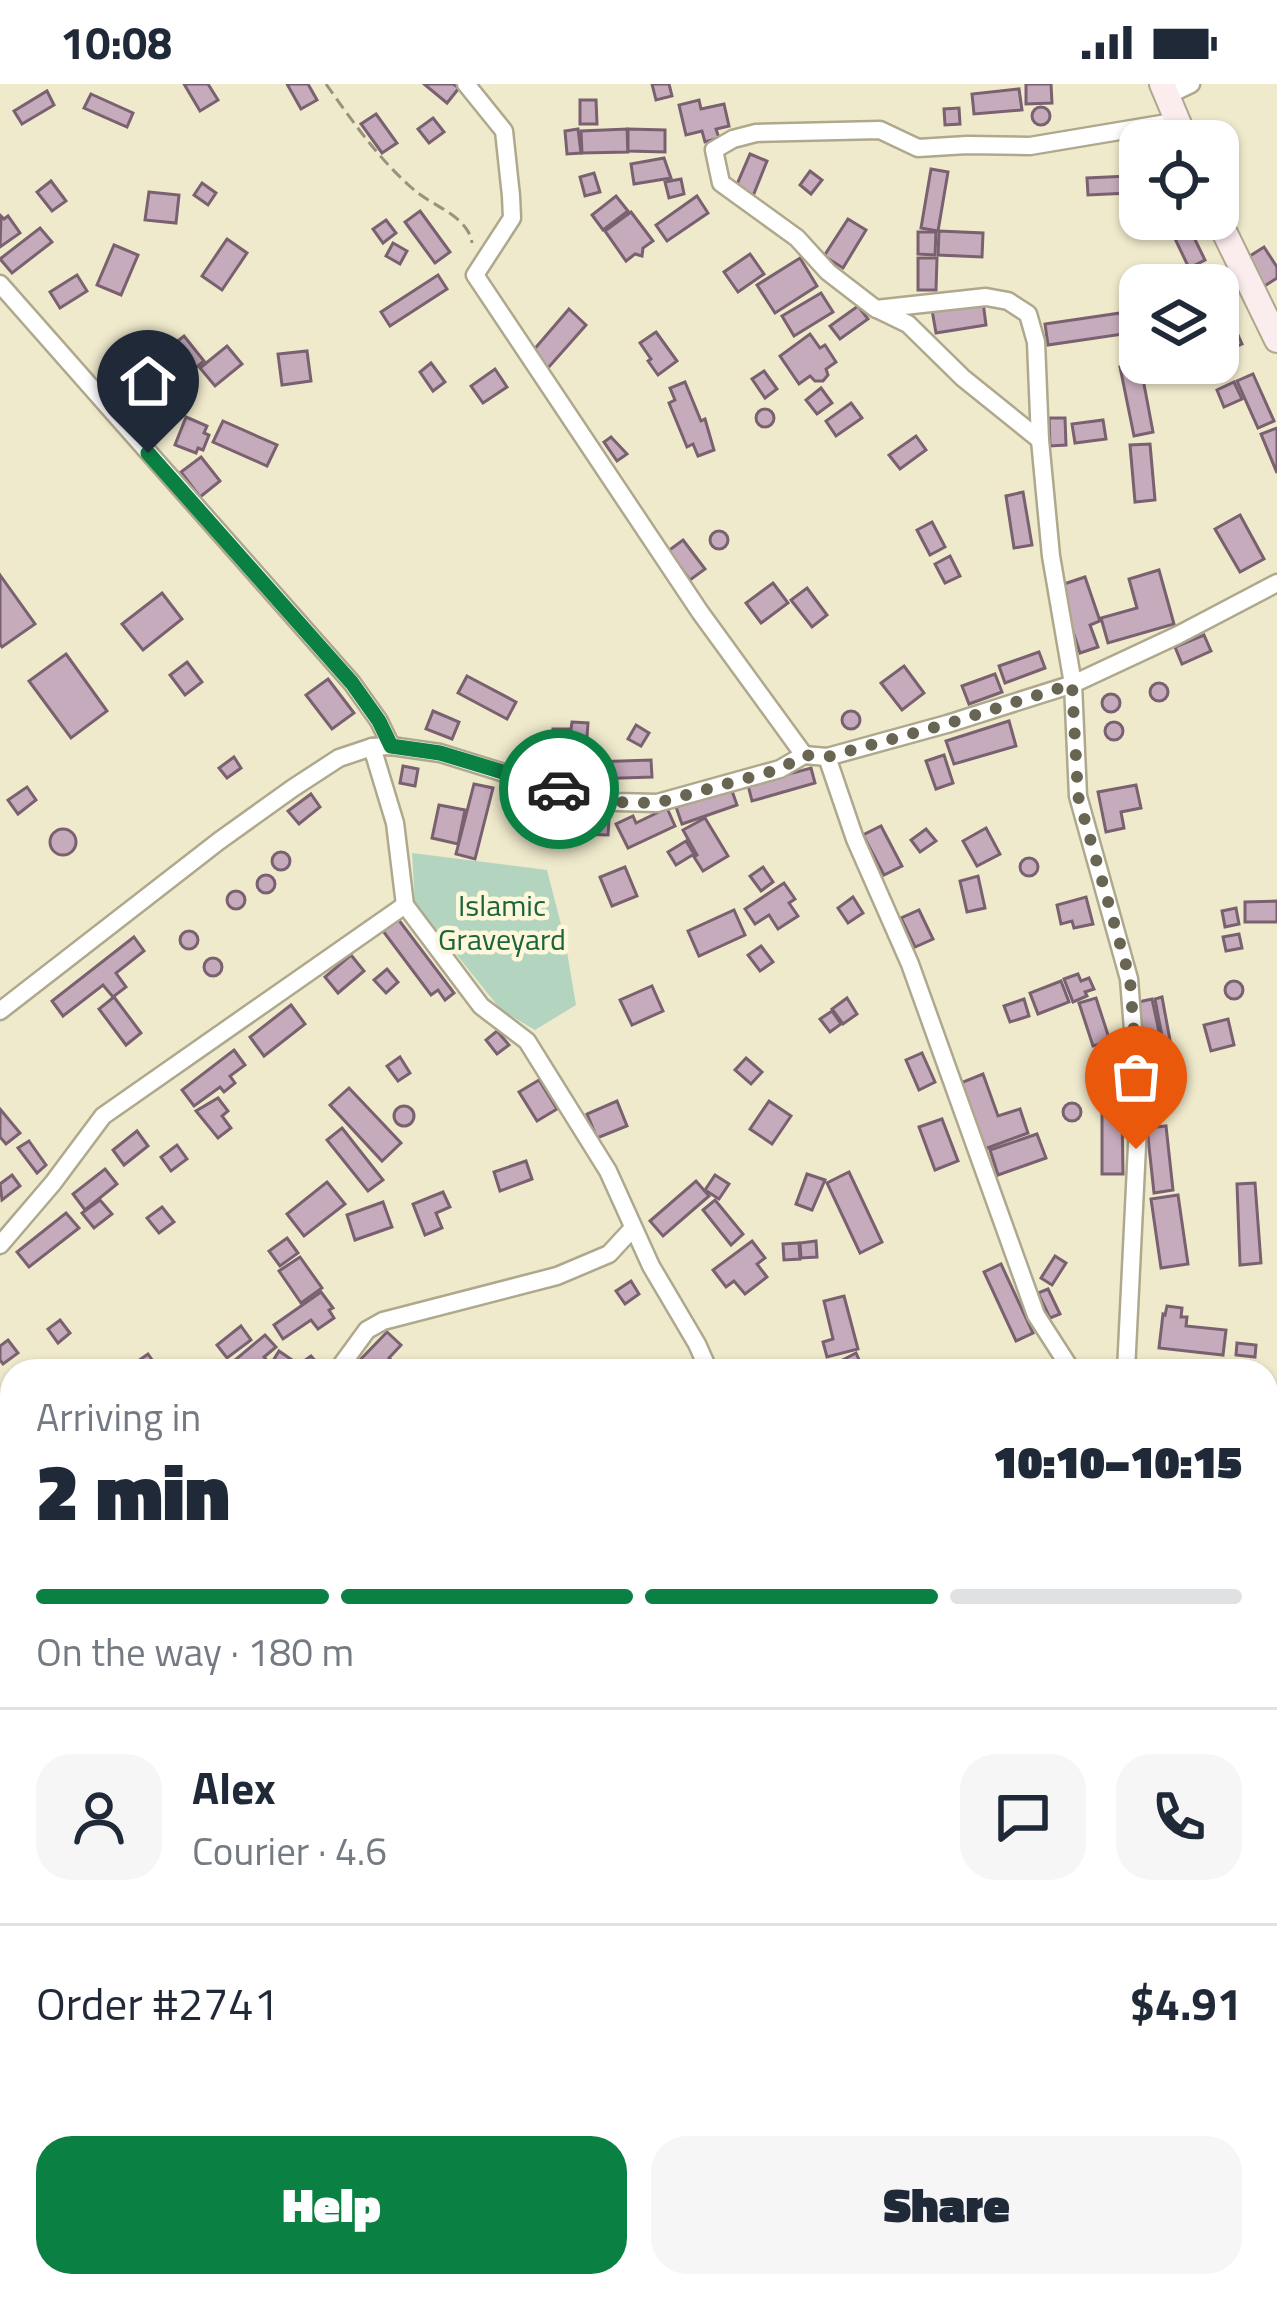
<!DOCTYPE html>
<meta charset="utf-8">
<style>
body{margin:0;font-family:"Titillium Web",sans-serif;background:#f6f6f7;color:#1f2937;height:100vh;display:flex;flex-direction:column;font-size:45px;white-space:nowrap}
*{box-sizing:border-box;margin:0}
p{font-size:39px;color:#747a83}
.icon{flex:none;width:66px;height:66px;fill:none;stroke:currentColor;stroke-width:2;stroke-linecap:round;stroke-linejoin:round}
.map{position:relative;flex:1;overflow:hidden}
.side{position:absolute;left:0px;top:1275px;width:1278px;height:939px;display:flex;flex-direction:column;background:#fff;border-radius:36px 36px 0 0;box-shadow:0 3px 9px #0004}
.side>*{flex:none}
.buttons{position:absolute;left:1119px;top:36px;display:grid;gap:24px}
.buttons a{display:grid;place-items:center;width:120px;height:120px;border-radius:24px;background:#fff;box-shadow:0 3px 9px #0004;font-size:60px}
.pin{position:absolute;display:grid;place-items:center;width:102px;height:102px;color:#fff;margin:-123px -51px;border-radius:50% 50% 50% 0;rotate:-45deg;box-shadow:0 0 12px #0007}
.pin .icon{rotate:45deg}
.courier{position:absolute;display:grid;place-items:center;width:120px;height:120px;margin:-60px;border:9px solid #0b8043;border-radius:50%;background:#fff;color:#222;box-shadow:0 3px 15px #0007}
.head em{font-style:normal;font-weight:800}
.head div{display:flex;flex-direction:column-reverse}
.head{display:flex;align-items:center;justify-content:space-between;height:204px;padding:0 36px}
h1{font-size:78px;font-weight:800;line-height:90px}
.bar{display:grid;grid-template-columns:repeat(4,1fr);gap:18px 12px;align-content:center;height:144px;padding:0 36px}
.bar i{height:15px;border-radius:9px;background:#e0e1e3}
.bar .active{background:#0b8043}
.bar p{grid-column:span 4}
.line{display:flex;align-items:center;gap:30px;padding:0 36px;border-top:3px solid #e0e1e3}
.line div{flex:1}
.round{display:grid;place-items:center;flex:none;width:126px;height:126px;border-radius:36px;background:#f6f6f7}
.button{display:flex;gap:24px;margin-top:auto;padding:24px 36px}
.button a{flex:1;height:138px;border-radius:36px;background:#0b8043;color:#fff;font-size:48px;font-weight:800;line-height:138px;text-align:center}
.button a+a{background:#f6f6f7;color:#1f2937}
.status{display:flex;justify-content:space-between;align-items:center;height:84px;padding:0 60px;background:#fff;direction:ltr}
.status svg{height:33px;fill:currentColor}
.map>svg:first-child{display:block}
</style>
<div class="status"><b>10:08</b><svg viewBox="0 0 49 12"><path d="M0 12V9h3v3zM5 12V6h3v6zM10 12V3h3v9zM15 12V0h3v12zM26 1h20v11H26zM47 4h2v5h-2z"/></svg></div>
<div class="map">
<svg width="1277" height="2213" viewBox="0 0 1277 2213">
<rect width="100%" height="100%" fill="#f0eacd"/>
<polygon fill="#b3d4be" points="412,769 547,786 565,856 576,921 535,946 501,926 415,819"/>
<g fill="#c6abbc" stroke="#796170" stroke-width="3">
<polygon points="184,0 208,0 218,16 200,27"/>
<polygon points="287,0 308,0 317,16 301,25"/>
<polygon points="424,0 453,0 459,4 447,19"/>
<polygon points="652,0 669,0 672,12 656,16"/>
<polygon points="1026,0 1051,0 1052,19 1026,20"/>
<polygon points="1019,5 1022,26 974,30 972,10"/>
<polygon points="47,7 54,21 22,40 14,27"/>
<polygon points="91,10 133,29 127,43 84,24"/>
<polygon points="580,16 596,16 597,40 580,40"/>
<polygon points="699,16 701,25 724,20 729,42 716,45 719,54 705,58 702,47 686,51 679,21"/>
<circle cx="1041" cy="32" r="9"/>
<polygon points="959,24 960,40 945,41 944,25"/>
<polygon points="376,30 397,59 382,69 361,40"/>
<polygon points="433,34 444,48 429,59 418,45"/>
<polygon points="578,45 581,69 567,70 565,47"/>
<polygon points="627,45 628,68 582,69 581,47"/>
<polygon points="628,45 665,46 665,68 628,67"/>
<polygon points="1149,47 1153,57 1140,57 1140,103 1123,57"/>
<polygon points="750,70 767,77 753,112 735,105"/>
<polygon points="664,74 671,94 634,100 631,80"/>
<polygon points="931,85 948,88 938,147 921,144"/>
<polygon points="810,87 822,96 811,110 800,101"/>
<polygon points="594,89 600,108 585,112 580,93"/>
<polygon points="1128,92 1129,109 1088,111 1087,94"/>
<polygon points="681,95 684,110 669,114 665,98"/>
<polygon points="51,97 66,117 52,127 37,108"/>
<polygon points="202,99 216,109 208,121 194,111"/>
<polygon points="149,108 179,111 176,139 145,136"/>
<polygon points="616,112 628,127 603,146 592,131"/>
<polygon points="697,112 708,129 667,157 656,141"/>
<polygon points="420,127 450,168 435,179 405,138"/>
<polygon points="631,128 653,157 643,164 642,172 635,170 626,177 605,147"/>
<polygon points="1,132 4,135 8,132 20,149 0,163"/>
<polygon points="848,135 866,146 843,184 824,172"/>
<polygon points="1174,135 1185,135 1205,176 1189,184 1167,138"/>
<polygon points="386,136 396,149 383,159 373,145"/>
<polygon points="40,144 52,158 12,189 0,175"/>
<polygon points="939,147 983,149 982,173 938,171"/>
<polygon points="918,148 936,148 935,171 918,170"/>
<polygon points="227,155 247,169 222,206 202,192"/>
<polygon points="393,159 407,167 400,180 386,172"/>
<polygon points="114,161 138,171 121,211 97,201"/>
<polygon points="1264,163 1277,183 1277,194 1260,205 1242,177"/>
<polygon points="750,170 764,190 738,208 724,188"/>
<polygon points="800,174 817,202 775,229 757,201"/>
<polygon points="918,174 937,174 936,206 918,206"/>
<polygon points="77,191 87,207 60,224 50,208"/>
<polygon points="438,191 447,205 390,242 381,228"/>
<polygon points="821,209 833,228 794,252 782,232"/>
<polygon points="1222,215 1242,260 1224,268 1218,255 1218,217"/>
<polygon points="983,218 986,241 936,249 932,226"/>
<polygon points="858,222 868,235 840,255 830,242"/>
<polygon points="569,225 586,241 548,284 531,269"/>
<polygon points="1120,229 1123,250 1048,261 1045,240"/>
<polygon points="656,248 677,277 658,291 648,277 651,275 640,259"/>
<polygon points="810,250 820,264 825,261 836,278 826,285 828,291 823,297 815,297 810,292 799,300 780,272"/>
<polygon points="184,252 204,277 186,292 165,267"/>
<polygon points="227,262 242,280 215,302 200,284"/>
<polygon points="307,267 311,297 282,301 278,270"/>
<polygon points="431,279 445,298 433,307 420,288"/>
<polygon points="1140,279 1153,348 1134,352 1120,283"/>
<polygon points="495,285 507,303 483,319 471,302"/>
<polygon points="764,287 777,305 765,314 752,295"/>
<polygon points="1253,290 1274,337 1258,344 1237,297"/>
<polygon points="685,298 701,337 705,335 714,366 698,372 693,360 687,363 669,319 675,316 670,304"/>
<polygon points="1234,298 1242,315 1224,323 1217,306"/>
<polygon points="821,304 832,319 817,330 806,316"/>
<polygon points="851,319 862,334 836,352 826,337"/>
<circle cx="765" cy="334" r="9"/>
<polygon points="186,333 207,342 204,349 209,351 203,366 198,364 196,369 175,361"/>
<polygon points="1049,334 1065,334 1066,361 1050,362"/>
<polygon points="1103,336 1106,355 1075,359 1072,340"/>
<polygon points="223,337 277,361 267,382 213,358"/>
<polygon points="1277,344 1277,389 1261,350"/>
<polygon points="916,352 926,366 900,385 889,371"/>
<polygon points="611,353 627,370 617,377 604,358"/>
<polygon points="1150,360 1155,416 1135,418 1130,361"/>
<polygon points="201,373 220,397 200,413 181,388"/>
<polygon points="1023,408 1032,461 1014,464 1006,412"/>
<polygon points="1240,431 1264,475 1240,488 1215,445"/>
<polygon points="932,438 945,463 930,471 917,446"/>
<circle cx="719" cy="456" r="9"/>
<polygon points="683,456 705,485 690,496 668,467"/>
<polygon points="950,472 960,492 945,499 935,480"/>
<polygon points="1159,486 1174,540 1108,559 1101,534 1137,524 1129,495"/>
<polygon points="0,491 35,540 2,563 0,560"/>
<polygon points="1085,493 1100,537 1090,541 1098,563 1080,569 1058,502"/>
<polygon points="773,499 788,519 761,539 746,519"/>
<polygon points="807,504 827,531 812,543 791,516"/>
<polygon points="162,509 182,535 143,566 122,540"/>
<polygon points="1204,551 1211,567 1182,580 1175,563"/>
<polygon points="1039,568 1045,584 1005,599 999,582"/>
<polygon points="66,570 107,627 71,654 29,597"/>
<polygon points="187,578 202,598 185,611 170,591"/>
<polygon points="904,582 924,609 902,626 881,599"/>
<polygon points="995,590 1002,608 969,620 962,602"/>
<polygon points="467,592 516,618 507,635 458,609"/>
<polygon points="328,595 354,629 332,645 306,611"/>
<circle cx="1159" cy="608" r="9"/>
<circle cx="1111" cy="619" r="9"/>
<polygon points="433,627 459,638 452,655 426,645"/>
<circle cx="851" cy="636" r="9"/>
<polygon points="1009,637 1016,662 954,680 946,657"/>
<polygon points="572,638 588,639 587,653 570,652"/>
<circle cx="1114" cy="647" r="9"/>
<polygon points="636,641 649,649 641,662 628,655"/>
<polygon points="553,645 570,645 568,691 551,690"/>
<polygon points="944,671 953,699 936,705 926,677"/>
<polygon points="234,673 241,684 227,694 219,684"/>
<polygon points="651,676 652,693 592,695 592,678"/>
<polygon points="403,682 418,685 415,702 400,699"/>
<polygon points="811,684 815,699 752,717 748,701"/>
<polygon points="474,700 493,704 475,775 456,770"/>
<polygon points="1136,701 1141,724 1121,728 1124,744 1106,748 1098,708"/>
<polygon points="27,703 36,716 18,730 8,716"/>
<polygon points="731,704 737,721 682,740 676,723"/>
<polygon points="311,710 320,723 299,740 288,727"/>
<polygon points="439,721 465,726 458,760 432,754"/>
<polygon points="667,724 675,742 628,764 616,740 633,732 636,739"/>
<polygon points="705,734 728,772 703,787 694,773 697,771 683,746"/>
<polygon points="580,736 609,736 608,751 580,750"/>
<polygon points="881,742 902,782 884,791 863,751"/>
<polygon points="986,744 1000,770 977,782 963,757"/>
<circle cx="63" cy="758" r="13"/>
<polygon points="926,745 936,757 920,768 911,756"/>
<polygon points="686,757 694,770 676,781 668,768"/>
<circle cx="281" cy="777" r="9"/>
<circle cx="1029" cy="783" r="9"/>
<polygon points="625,783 637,812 612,822 600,793"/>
<polygon points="763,783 773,798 761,807 750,792"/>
<circle cx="266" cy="800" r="9"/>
<polygon points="978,792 985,824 967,828 960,797"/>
<polygon points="784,799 795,815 789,819 798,832 778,845 769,831 755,840 745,825"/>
<circle cx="236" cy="816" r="9"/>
<polygon points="853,813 863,829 848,839 838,824"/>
<polygon points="1086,813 1093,840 1074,844 1072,837 1061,840 1057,821"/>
<polygon points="1277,817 1277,838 1245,838 1245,818"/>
<polygon points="1236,824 1239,840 1225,843 1222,827"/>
<polygon points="734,826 745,851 699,872 688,847"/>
<polygon points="919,826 933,855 915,863 901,834"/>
<polygon points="398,835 454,909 445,916 438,906 431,911 383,847"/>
<circle cx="189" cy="856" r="9"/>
<polygon points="1239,850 1242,864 1226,867 1223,853"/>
<polygon points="134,853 144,867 116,889 126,903 113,913 103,901 63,932 52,917"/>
<polygon points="761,862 773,878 760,887 748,871"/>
<polygon points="351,871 364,887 338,909 325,893"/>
<circle cx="213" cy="883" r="9"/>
<polygon points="387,885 398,898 386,909 374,896"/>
<polygon points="1078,890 1081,897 1089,894 1094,905 1085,908 1087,912 1073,918 1064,895"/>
<polygon points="1061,897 1069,918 1038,930 1030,909"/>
<circle cx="1234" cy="906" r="9"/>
<polygon points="652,902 663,927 632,941 620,916"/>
<polygon points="114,913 141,949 126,961 99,925"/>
<polygon points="1162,913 1175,983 1168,984 1155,915"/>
<polygon points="847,914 857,930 843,940 832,925"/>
<polygon points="1096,914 1110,957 1093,962 1079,919"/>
<polygon points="1024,915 1029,932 1010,938 1004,922"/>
<polygon points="1152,915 1167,985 1149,990 1134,919"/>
<polygon points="291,921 305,940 264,972 250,953"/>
<polygon points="832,927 841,940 830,948 820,935"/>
<polygon points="1228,935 1234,961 1211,967 1204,941"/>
<polygon points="497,947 509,961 497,970 486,956"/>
<polygon points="234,966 245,981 230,992 235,999 224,1008 220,1003 194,1022 182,1006"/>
<polygon points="922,969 935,998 919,1006 906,976"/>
<polygon points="400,973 410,989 398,997 387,982"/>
<polygon points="746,974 762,988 751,1000 735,986"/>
<polygon points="983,990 998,1032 1020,1025 1028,1049 982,1066 958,1000"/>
<polygon points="539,996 557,1025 537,1037 519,1008"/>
<polygon points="349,1004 401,1059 382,1077 330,1021"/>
<polygon points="218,1014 228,1027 222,1032 231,1044 218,1054 196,1027"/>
<polygon points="617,1017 627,1042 597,1054 587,1030"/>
<polygon points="769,1017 791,1032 772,1060 750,1045"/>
<circle cx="1072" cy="1028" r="9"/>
<circle cx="404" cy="1032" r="10"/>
<polygon points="0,1025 20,1049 6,1060 0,1053"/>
<polygon points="1102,1026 1122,1026 1123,1090 1102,1090"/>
<polygon points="942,1035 958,1077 935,1086 919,1043"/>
<polygon points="1166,1042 1173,1106 1154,1109 1147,1044"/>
<polygon points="342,1044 383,1096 368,1107 327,1056"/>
<polygon points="137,1047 148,1062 124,1081 113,1066"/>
<polygon points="1037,1050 1046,1074 998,1091 990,1066"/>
<polygon points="29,1057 46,1081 37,1089 18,1064"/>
<polygon points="177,1061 187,1075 171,1087 161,1073"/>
<polygon points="526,1077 532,1095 500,1107 494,1088"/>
<polygon points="105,1085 117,1100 85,1126 73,1110"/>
<polygon points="849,1088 882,1158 860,1169 827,1099"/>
<polygon points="807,1090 825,1096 812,1126 796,1120"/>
<polygon points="12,1091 20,1102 2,1116 0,1100"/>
<polygon points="715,1091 729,1100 719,1115 705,1106"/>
<polygon points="696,1097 709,1112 663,1152 650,1137"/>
<polygon points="327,1098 345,1120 304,1152 287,1130"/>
<polygon points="1255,1099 1261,1179 1240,1181 1237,1100"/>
<polygon points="443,1108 450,1123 436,1129 442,1144 425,1151 413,1120"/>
<polygon points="1178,1111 1188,1180 1161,1184 1151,1115"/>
<polygon points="100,1116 112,1130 94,1144 82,1129"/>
<polygon points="715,1116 743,1150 731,1161 703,1126"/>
<polygon points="383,1118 392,1143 355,1156 347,1131"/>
<polygon points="162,1123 174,1138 159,1149 147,1134"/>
<polygon points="66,1129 79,1144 29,1183 17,1168"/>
<polygon points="287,1154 298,1169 280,1182 269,1167"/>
<polygon points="752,1157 765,1174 757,1180 767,1193 745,1210 734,1197 726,1203 713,1186"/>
<polygon points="816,1157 817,1173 801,1174 800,1159"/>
<polygon points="799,1159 800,1175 784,1176 783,1160"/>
<polygon points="1055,1172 1066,1179 1052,1201 1041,1194"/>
<polygon points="300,1173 322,1204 301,1219 279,1187"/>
<polygon points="1001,1180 1033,1249 1016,1257 984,1188"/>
<polygon points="631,1197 639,1210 625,1220 616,1207"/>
<polygon points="1048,1205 1060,1230 1050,1234 1038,1209"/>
<polygon points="321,1208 333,1224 329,1226 334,1234 318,1245 311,1236 283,1255 274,1241"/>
<polygon points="844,1212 858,1265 827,1273 823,1258 833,1255 824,1217"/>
<polygon points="1167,1222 1182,1224 1181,1233 1187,1233 1186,1242 1226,1246 1223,1271 1159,1264 1163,1230 1165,1231"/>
<polygon points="60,1236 70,1249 58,1259 48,1245"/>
<polygon points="241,1242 251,1256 227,1274 217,1261"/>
<polygon points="387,1248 401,1261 389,1274 401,1285 399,1287 375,1287 361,1275"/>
<polygon points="265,1251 276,1263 264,1273 270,1280 262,1287 235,1287 229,1281"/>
<polygon points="8,1256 18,1269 3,1280 0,1276 0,1262"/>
<polygon points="1237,1259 1256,1261 1255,1273 1236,1271"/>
<polygon points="279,1267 295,1278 290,1287 268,1285"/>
<polygon points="856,1269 864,1287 837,1287 833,1281"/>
<polygon points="148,1270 160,1287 134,1287 136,1286 132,1281"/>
<polygon points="311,1272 317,1279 320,1277 328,1286 322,1287 319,1283 314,1287 300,1287 297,1282"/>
<polygon points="1188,1277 1244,1284 1243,1287 1186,1287"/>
<polygon points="12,1420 12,1453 0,1439 0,1431"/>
<polygon points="12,1489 12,1534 0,1547 0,1502"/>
<polygon points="1266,1522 1277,1523 1277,1610 1266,1610"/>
<polygon points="0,1609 12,1618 12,1639 6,1647 0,1643"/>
<polygon points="1266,1611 1274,1612 1268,1688 1266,1688"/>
<polygon points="0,1832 12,1845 12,1868 6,1874 0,1867"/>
<polygon points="6,1954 12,1959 12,1987 0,1999 0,1960"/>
<polygon points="12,2200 22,2202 29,2211 0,2213 0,2210"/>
<polygon points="58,2202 83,2202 92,2213 67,2213"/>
<polygon points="525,2202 552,2202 553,2210 526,2212"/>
<polygon points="822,2202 845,2202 854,2213 826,2213 819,2204"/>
<polygon points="1118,2202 1145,2205 1143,2213 1116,2213"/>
</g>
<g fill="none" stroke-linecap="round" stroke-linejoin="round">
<defs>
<g id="street">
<polyline points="466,0 504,47 511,112 512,134 475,191 700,528 804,671"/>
<polyline points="1168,11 1191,0"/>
<polyline points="0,200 352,599 379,637 391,662"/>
<polyline points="877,225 908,240 963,294 1040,356"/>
<polyline points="372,663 395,739 405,821 481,922 527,957 608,1087 651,1182 697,1260 709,1287"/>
<polyline points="827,673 855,755 910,880 1036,1231 1072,1287"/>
<polyline points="0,927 219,757 293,704 339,674 372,663 391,662 440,669 550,703 617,718 657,719 780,685 804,671 827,673 947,640 1073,600 1178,551 1277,499"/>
<polyline points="0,1161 53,1099 103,1032 405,821"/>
<polyline points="337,1287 367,1246 383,1237 557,1192 609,1170 633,1144"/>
<polyline points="1126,1287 1139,1021 1129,895 1078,712 1073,600 1051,472 1040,356 1036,258 1028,230 1008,217 986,213 876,225 828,188 797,154 721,99 714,66 733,55 756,49 880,46 918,64 967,61 1030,62 1179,37"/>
<polyline points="1266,1515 1277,1517"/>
<polyline points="1266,1706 1277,1706"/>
<polyline points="0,1714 12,1727"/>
<polyline points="0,1751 12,1743"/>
<polyline points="0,2104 12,2093"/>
<polyline points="113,2202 121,2213"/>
<polyline points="507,2202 509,2213"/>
<polyline points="254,2213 271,2202"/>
</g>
<g id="secondary">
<polyline points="1162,0 1186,57"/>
<polyline points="1218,135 1277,256"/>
<polyline points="1266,1789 1277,1757"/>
<polyline points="1175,2213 1178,2202"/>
</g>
</defs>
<use href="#street" stroke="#aea88d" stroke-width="21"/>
<use href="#secondary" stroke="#aea88d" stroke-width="28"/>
<path stroke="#98937e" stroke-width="3" stroke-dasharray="12 6" stroke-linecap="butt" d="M326,0C353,38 382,80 418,109C436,123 469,134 472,159"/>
<use href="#street" stroke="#fff" stroke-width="16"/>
<use href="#secondary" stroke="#fbecee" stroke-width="24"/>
</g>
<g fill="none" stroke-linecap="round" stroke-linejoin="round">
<polyline stroke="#696553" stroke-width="12" stroke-dasharray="0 21.6" points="559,705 617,718 657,719 780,685 804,671 827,673 947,640 1072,600 1078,712 1130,895 1139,1021 1136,1065"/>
<polyline stroke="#0b8043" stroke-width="15" points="148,369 352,599 379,637 391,662 440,669 559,705"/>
</g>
<g text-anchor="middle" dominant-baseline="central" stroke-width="9" stroke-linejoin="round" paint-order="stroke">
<g font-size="30" fill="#1a643e" stroke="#fef7da">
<text x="502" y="821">Islamic<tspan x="502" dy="34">Graveyard</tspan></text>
</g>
</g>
</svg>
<div class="buttons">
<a><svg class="icon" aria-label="locate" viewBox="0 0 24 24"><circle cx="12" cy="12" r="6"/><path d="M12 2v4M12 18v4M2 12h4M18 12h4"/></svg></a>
<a><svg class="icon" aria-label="layers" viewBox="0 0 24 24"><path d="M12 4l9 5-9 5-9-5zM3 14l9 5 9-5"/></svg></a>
</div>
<div class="pin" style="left:1136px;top:1065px;background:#ea580c"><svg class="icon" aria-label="bag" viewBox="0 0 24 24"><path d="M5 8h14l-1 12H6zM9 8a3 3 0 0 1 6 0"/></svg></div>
<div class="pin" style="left:148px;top:369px;background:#1f2937"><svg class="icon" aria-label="home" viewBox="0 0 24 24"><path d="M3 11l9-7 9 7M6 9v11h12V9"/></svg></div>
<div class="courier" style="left:559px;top:705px"><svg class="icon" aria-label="car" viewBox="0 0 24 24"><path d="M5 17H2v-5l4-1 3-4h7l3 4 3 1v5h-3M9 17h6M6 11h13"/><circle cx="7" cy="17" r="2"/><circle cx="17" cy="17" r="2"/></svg></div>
<section class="side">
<div class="head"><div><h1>2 min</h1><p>Arriving in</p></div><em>10:10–10:15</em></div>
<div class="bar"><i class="active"></i><i class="active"></i><i class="active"></i><i></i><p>On the way · 180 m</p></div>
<div class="line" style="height:216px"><a class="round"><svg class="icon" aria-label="person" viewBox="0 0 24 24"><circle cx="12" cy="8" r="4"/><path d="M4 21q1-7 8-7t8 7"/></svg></a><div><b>Alex</b><p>Courier · 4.6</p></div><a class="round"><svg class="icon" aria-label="chat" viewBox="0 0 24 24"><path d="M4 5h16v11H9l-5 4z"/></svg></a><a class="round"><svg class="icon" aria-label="phone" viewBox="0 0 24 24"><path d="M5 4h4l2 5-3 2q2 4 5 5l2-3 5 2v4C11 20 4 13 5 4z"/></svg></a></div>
<div class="line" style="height:156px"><div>Order #2741</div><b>$4.91</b></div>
<div class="button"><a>Help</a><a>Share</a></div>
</section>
</div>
